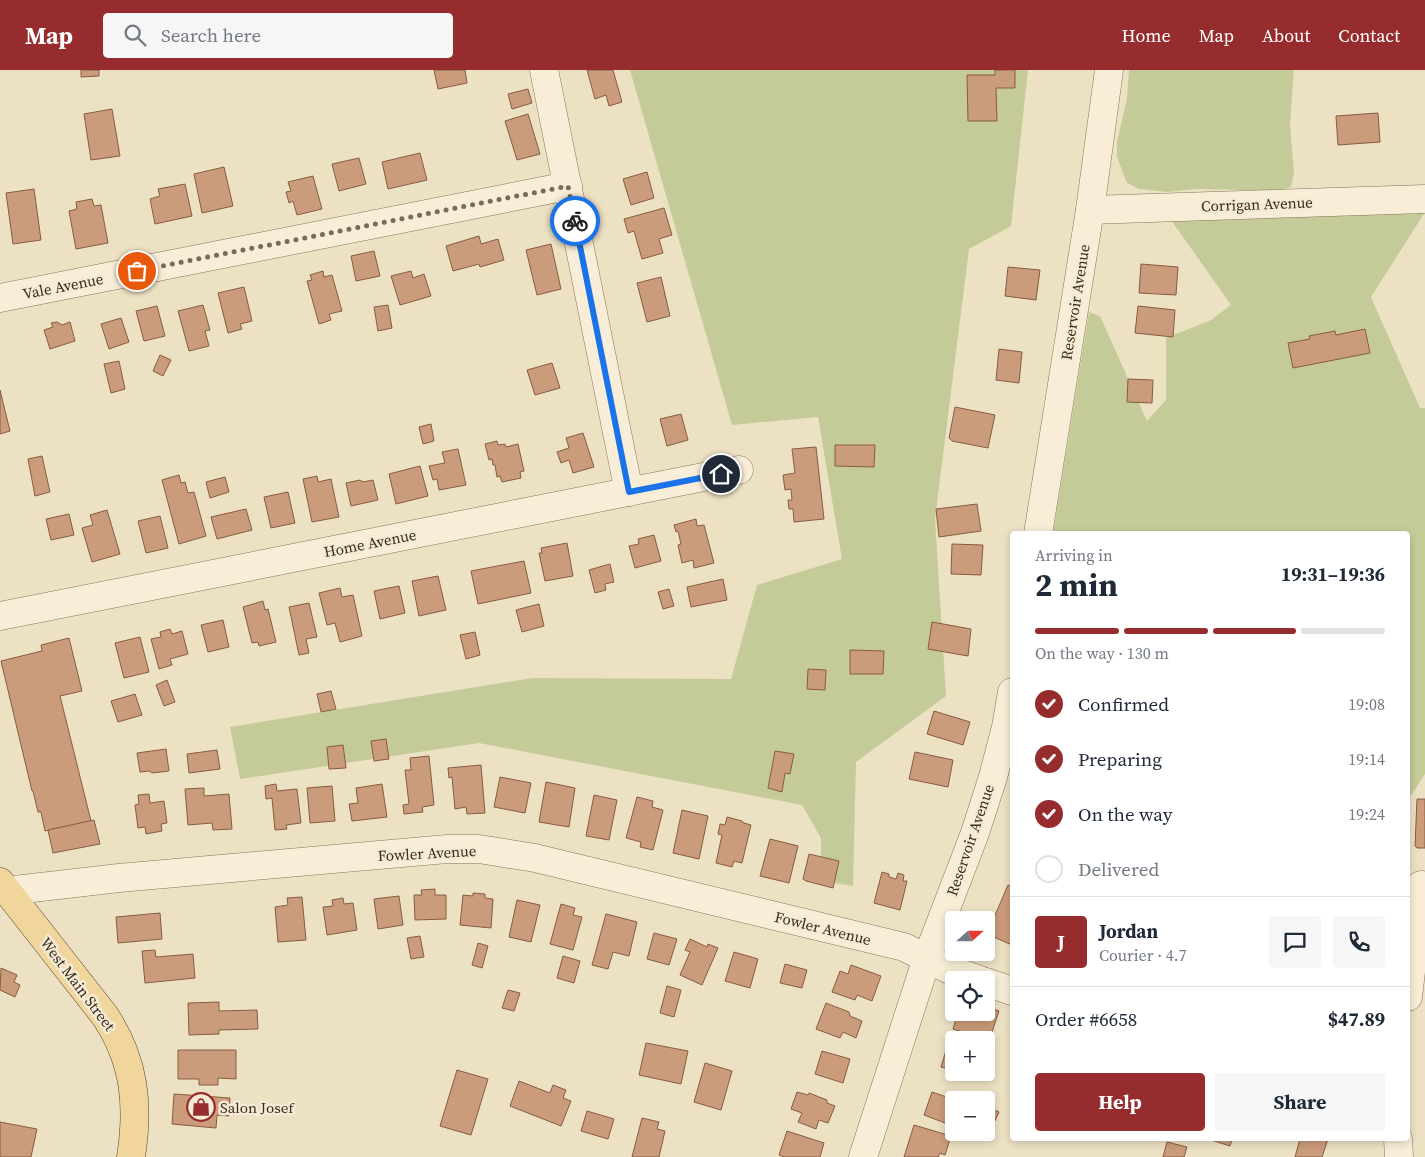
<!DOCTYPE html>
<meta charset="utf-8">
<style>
body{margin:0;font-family:"Source Serif 4",serif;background:#f6f6f7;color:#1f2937;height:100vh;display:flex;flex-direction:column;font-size:19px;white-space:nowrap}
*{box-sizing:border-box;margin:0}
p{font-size:16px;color:#747a83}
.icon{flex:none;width:28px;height:28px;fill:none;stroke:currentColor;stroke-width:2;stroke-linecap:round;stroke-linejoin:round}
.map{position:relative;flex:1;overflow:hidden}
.side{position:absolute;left:1010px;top:461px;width:400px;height:610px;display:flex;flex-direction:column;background:#fff;border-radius:5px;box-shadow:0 2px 8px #0003}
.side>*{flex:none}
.needle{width:32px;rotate:69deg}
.buttons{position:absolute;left:945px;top:841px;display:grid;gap:10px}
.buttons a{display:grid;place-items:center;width:50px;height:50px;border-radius:5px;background:#fff;box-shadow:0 2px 8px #0003;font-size:25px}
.pin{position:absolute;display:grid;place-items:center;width:42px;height:42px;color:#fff;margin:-21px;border:2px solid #fff;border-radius:50%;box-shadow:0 1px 5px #0007}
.courier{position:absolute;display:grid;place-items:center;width:50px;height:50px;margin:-25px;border:4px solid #1a73e8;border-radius:50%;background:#fff;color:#222;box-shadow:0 1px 6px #0007}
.head em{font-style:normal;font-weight:700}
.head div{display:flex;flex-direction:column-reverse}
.head{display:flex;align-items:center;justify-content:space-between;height:85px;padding:0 25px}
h1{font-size:32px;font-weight:700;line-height:38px}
.bar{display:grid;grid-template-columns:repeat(4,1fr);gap:8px 5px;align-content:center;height:60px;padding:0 25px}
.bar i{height:6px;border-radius:4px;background:#e0e1e3}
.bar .active{background:#962c2d}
.bar p{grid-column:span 4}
.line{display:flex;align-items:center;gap:12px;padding:0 25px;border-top:1px solid #e0e1e3}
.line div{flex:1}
.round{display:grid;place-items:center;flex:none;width:52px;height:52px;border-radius:5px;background:#f6f6f7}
ol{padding:0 25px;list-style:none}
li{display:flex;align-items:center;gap:15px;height:55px}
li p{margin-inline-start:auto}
li .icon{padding:5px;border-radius:50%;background:#962c2d;color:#fff;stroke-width:4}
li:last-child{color:#747a83}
li i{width:28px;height:28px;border:2px solid #e0e1e3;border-radius:50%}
.action{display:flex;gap:10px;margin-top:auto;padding:10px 25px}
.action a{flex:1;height:58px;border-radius:5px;background:#962c2d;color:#fff;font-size:20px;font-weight:700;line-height:58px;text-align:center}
.action a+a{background:#f6f6f7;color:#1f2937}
header{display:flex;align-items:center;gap:30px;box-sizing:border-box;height:70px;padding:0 25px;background:#962c2d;color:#fff}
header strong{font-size:24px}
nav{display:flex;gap:28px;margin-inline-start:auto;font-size:18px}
.search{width:350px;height:45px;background:#f6f6f7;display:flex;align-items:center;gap:12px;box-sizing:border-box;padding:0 18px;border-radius:5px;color:#747a83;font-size:19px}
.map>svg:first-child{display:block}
</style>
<header>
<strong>Map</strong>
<div class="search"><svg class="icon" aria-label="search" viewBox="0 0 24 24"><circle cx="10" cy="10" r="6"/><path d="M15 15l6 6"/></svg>Search here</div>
<nav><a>Home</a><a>Map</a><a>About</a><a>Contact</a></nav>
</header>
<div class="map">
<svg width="1425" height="1087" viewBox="0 0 1425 1087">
<rect width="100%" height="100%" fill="#ede1c4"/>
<g fill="#c5cb98">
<polygon points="630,0 1028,0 1011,156 969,179 935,449 946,626 856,692 853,816 821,811 821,768 802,735 479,673 240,709 230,657 532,608 731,609 757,515 842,489 818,347 732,355"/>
<polygon points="1129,0 1294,0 1290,54 1294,103 1291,117 1278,121 1196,119 1167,122 1139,119 1127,113 1117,87 1117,72 1127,28"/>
<polygon points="1425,142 1371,227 1420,338 1425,338 1425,704 1408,730 1408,464 1053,464 1089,242 1100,246 1147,351 1166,330 1166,268 1211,250 1231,235 1171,150"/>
</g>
<g fill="#cb9c7b" stroke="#865c41">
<polygon points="81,0 99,0 99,6 81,7"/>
<polygon points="434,0 465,0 467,13 438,19"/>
<polygon points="587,0 613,0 622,32 609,36 606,25 595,29"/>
<polygon points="995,0 1015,0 1015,18 996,18 997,51 968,51 967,5 995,5"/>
<polygon points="528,19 532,33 512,39 508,24"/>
<polygon points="112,39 120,86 91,90 84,44"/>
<polygon points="1378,43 1380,72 1338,75 1336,46"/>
<polygon points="528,44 540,84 517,90 505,51"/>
<polygon points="420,83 427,110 388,119 382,92"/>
<polygon points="359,88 366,114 339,121 332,94"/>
<polygon points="224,97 233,136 202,143 194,104"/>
<polygon points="647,102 654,128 631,135 623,109"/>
<polygon points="313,106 322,139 297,145 293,131 289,133 286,122 291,121 288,112"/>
<polygon points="185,114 192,146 155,154 150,129 160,126 158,119"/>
<polygon points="34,119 41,170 13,174 6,123"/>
<polygon points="92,129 94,136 101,135 108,173 76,179 69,141 77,139 76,132"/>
<polygon points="664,138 672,165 659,169 663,183 642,189 634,161 628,163 624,149"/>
<polygon points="479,166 481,174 498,169 504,190 480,197 479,194 453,201 446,176"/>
<polygon points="551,174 561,219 537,225 526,180"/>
<polygon points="374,181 380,206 356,211 351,186"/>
<polygon points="1141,194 1178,197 1176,225 1139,223"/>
<polygon points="1008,197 1040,200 1036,230 1005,226"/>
<polygon points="323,201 324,207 332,205 342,241 329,244 331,250 319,254 307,211 312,210 310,205"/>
<polygon points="411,201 413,208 424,204 431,226 400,235 391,206"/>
<polygon points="661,207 670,246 647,252 637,213"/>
<polygon points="244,217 252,251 240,254 242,259 228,263 218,223"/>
<polygon points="203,235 210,260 205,261 209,276 189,281 178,241"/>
<polygon points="388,235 392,258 378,261 374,237"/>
<polygon points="157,236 165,266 144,271 136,241"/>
<polygon points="1138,236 1175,240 1173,267 1135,263"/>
<polygon points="121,248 129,272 109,279 101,254"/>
<polygon points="57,252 62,255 70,252 75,271 50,279 44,260 53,257 51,253"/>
<polygon points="1365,259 1370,283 1293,298 1288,273 1310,269 1309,266 1335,261 1336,265"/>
<polygon points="999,279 1022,282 1019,313 996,310"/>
<polygon points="160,285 171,290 163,306 153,301"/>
<polygon points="119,291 125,319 111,323 104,294"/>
<polygon points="552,293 560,318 535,325 527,300"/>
<polygon points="1128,309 1153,310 1152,333 1127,332"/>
<polygon points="0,320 10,361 0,364"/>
<polygon points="955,337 995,345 988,378 952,371 949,368"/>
<polygon points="681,344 688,370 667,376 660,349"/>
<polygon points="431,354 434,371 423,374 419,357"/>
<polygon points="583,363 594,397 573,403 569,390 561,393 557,382 569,378 566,368"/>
<polygon points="497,371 498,375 505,374 506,377 518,374 524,401 520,402 521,408 502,412 500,406 497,407 495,395 493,395 492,389 489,390 485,374"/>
<polygon points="835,375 875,375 874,397 835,396"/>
<polygon points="816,377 824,449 794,452 793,439 789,439 788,430 792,430 791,419 785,420 783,405 795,403 792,379"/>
<polygon points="458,379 466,415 439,420 437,409 433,410 429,396 445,393 442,382"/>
<polygon points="42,386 50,422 35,426 28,389"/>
<polygon points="420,396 428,426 396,434 389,404"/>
<polygon points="179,405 181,413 185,412 188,423 194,422 206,466 179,474 162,410"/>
<polygon points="317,406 318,412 331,409 339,447 312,452 303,409"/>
<polygon points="225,407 229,422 210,428 206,412"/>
<polygon points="360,410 363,412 373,410 378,430 351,436 346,413"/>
<polygon points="288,422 295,453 271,458 264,427"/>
<polygon points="977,434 981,461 939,467 936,439"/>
<polygon points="246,439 252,460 217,469 211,447"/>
<polygon points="107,440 120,484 92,492 82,458 93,455 90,445"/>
<polygon points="69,444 74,465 51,470 46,449"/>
<polygon points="160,446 168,478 146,483 138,451"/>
<polygon points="696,449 697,456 704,455 714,493 694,498 693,490 682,493 678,475 681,474 678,461 676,462 674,455"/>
<polygon points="654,465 661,491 635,498 629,476 639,474 638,469"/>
<polygon points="567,473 573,506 545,511 539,483 542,483 541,478"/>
<polygon points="952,474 983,475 981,505 951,504"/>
<polygon points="524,491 531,523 478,534 471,501"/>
<polygon points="610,494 614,512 605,514 606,520 595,523 589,500"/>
<polygon points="438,506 446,540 419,546 412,511"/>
<polygon points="723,509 727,530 691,537 687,517"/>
<polygon points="399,516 405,543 380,549 374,521"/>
<polygon points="340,518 342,527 353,525 362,566 340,572 335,553 327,555 319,523"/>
<polygon points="669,519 674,536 663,539 658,522"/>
<polygon points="263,531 265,540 268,539 276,572 259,576 258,572 252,573 243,537"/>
<polygon points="309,533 317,567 306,569 309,583 299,585 289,537"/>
<polygon points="539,534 544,556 522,562 516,540"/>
<polygon points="223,550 229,577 208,582 201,555"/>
<polygon points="932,552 971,559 968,586 928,579"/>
<polygon points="170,559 172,564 182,561 188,584 170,589 172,595 159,599 151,569 161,567 160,562"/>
<polygon points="475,562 480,585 466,589 460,565"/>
<polygon points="140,567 149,602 124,608 115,573"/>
<polygon points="69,568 82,621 60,626 91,751 45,761 41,742 38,742 33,721 32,721 1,591 42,581 41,575"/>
<polygon points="850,580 884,581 883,604 850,604"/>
<polygon points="808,599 826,600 825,620 807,619"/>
<polygon points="167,610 175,632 164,636 156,615"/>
<polygon points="331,621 336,639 321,642 317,624"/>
<polygon points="135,624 142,645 118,652 111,631"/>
<polygon points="934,641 970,652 963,675 927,664"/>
<polygon points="386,669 389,689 374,691 371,671"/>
<polygon points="343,675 346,698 329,699 327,677"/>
<polygon points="166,679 169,701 152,703 149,701 140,702 137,683"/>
<polygon points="217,680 220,699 189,703 187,684"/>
<polygon points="775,681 794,684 790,704 785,703 782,722 768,718"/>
<polygon points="915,682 953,690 948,717 909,709"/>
<polygon points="429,686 434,735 422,737 423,742 404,744 403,735 409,734 405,700 411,700 410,688"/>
<polygon points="481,695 485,743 467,744 466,737 455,739 452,707 449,708 448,698"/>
<polygon points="500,707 531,713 525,743 494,737"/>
<polygon points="546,712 575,718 569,757 539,752"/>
<polygon points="276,714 277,721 297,719 301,753 286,755 287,759 275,760 272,728 266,729 265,716"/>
<polygon points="382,714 387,747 352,751 349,734 358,733 356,718"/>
<polygon points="332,716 335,751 310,753 307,718"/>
<polygon points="204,718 204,726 229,724 232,759 213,760 212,753 188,755 185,719"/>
<polygon points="149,724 150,733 164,731 167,753 161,754 162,761 146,764 145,757 138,758 135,735 139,734 138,725"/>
<polygon points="594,725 617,730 609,770 586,766"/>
<polygon points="637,727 653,731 652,737 663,740 653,780 640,777 641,772 626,768"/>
<polygon points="1417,729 1425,729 1425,778 1417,778 1415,776"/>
<polygon points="682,740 708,746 699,789 673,783"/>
<polygon points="727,747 742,751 744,753 751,755 742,793 734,791 732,797 716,793 722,765 718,764 720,754 725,755"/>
<polygon points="94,750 100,774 53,783 48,760"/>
<polygon points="770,769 798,776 789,813 760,806"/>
<polygon points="809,784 839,791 833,818 806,811 803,809"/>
<polygon points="882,802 889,804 889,807 896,809 898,803 904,805 903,811 907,811 900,840 874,833"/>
<polygon points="1008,815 1012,817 1012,875 987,864"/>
<polygon points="435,819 435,825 446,825 446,849 415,850 414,825 422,825 421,820"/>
<polygon points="473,823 485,824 485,828 493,829 491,858 460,855 463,825 473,826"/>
<polygon points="399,826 403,855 378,859 374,829"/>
<polygon points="302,827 306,870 278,872 275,837 288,835 287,828"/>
<polygon points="343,828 344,834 353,833 357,860 327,865 323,837 333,836 332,830"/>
<polygon points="517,830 540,835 531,872 509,867"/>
<polygon points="561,834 575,838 573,845 582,847 573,880 550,874"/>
<polygon points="160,843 162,869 118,873 116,847"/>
<polygon points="606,844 637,852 629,886 613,882 608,899 592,895"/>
<polygon points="654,863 677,869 669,895 647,889"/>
<polygon points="420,866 424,887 411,889 407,868"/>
<polygon points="690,869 707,877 708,874 718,878 702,915 680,905 690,882 685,880"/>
<polygon points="478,873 488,876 482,898 472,895"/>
<polygon points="155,880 156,887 193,884 195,908 145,913 142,881"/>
<polygon points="734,882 758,889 750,918 725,911"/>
<polygon points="563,886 580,891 574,913 557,908"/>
<polygon points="785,894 807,900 802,918 780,913"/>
<polygon points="851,895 881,906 872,931 857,925 855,930 832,922 840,901 848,904"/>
<polygon points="1,898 17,905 14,912 20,915 15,927 0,920"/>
<polygon points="667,916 681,920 674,947 660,943"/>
<polygon points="508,920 520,923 514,941 502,938"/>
<polygon points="219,932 219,941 257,940 258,959 219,960 219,964 189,965 188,933"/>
<polygon points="826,933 849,942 850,946 862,951 856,968 843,962 840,968 816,959"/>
<polygon points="986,936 999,941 989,971 953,959 958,942 964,942 972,945 973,942 986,942"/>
<polygon points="646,973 688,981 681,1014 639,1005"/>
<polygon points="947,977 954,979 954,1000 941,997"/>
<polygon points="178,980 236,980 236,1009 218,1008 218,1015 199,1015 199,1009 178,1009"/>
<polygon points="822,981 850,989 843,1013 815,1004"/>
<polygon points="705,993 732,1001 721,1040 694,1032"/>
<polygon points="457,1000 488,1009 471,1065 440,1056"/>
<polygon points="519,1011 550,1023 553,1015 566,1020 563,1028 571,1031 561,1056 510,1036"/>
<polygon points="797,1022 808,1025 809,1023 827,1030 827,1033 835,1036 828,1053 819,1050 816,1059 798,1052 802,1043 791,1039"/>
<polygon points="932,1022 955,1030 954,1030 953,1056 924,1045"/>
<polygon points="174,1024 230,1028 229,1046 217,1045 216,1058 172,1054"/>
<polygon points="986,1036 999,1042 993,1055 986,1052"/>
<polygon points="587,1041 614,1049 608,1069 581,1061"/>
<polygon points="642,1048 659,1052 657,1059 665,1061 659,1087 632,1087"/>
<polygon points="0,1052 37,1059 31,1087 0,1087"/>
<polygon points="914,1055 951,1066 945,1085 940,1083 938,1087 904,1087"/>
<polygon points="787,1061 824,1073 820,1087 784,1087 779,1085"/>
<polygon points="1208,1069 1232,1069 1230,1076"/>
<polygon points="1300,1069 1328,1069 1322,1087 1295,1087"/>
<polygon points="1167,1072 1187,1077 1184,1087 1163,1087"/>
</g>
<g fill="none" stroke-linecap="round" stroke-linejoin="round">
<defs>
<g id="minor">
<polyline points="544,0 629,422"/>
<polyline points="1090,140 1425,129"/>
<polyline points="0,228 568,116"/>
<polyline points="1038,464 1090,140 1109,0"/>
<polyline points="0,546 739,400"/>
<polyline points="6,821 119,808 447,779 479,779 535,788 904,877 948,899 980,910"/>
<polyline points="986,912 1012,921"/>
<polyline points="1408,927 1421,815"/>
<polyline points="1398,1069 1399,1087"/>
<polyline points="863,1087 927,888 975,763 993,707 1006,657 1012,622"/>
</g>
<path id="major" d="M0,812L105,946C135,991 139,1035 131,1087"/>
</defs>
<use href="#minor" stroke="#88735b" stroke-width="29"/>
<use href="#major" stroke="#56412f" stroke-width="29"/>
<use href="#minor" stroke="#f8eed7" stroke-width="28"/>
<use href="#major" stroke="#f0d69d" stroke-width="28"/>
</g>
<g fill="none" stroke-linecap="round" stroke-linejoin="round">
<polyline stroke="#776b59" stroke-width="5" stroke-dasharray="0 9" points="137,201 568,116 575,151"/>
<polyline stroke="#1a73e8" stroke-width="6" points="575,151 629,422 721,404"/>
</g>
<defs>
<symbol id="shop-ring" viewBox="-11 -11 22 22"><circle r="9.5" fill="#f5ebd4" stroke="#962c2d" stroke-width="1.5"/><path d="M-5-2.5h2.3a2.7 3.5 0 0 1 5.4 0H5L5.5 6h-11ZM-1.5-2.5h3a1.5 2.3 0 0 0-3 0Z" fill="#962c2d"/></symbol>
</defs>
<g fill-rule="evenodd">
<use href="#shop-ring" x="185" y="1021" width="32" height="32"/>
</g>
<g text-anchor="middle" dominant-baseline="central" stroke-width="5" stroke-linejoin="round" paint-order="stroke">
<g font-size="15" fill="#382b1f" stroke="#f5ebd4">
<text transform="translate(1257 134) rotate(-2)">Corrigan Avenue</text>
<text transform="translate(63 216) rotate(-11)">Vale Avenue</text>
<text transform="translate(1075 232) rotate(-81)">Reservoir Avenue</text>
<text transform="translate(370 473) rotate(-11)">Home Avenue</text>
<text transform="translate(970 770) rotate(-71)">Reservoir Avenue</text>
<text transform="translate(427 783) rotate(-3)">Fowler Avenue</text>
<text transform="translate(823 858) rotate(14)">Fowler Avenue</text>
<text transform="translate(78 914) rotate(53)">West Main Street</text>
</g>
<g font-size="15" fill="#382b1f" stroke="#f5ebd4" text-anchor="start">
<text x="220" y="1037">Salon Josef</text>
</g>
</g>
</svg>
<div class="buttons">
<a><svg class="needle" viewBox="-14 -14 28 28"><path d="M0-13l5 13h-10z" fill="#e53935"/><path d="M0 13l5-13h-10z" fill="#747a83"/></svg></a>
<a><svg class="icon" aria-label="locate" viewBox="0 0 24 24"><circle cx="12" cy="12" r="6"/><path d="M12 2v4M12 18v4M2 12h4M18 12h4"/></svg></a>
<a>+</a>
<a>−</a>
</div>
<div class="pin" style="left:137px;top:201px;background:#ea580c"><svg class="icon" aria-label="bag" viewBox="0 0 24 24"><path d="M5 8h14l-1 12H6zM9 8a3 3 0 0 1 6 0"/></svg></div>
<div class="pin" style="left:721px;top:404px;background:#1f2937"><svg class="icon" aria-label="home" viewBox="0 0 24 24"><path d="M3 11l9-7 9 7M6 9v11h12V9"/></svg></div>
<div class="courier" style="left:575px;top:151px"><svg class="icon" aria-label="bike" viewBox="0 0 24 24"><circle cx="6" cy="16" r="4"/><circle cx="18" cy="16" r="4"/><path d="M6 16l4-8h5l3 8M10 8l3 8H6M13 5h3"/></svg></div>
<section class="side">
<div class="head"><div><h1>2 min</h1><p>Arriving in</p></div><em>19:31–19:36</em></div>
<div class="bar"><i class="active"></i><i class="active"></i><i class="active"></i><i></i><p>On the way · 130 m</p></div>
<ol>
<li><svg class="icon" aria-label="check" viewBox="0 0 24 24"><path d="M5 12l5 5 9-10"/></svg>Confirmed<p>19:08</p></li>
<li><svg class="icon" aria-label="check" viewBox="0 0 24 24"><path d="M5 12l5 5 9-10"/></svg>Preparing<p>19:14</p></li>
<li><svg class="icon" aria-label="check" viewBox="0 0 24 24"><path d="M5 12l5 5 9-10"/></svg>On the way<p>19:24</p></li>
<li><i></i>Delivered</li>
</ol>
<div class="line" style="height:90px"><b class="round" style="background:#962c2d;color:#fff">J</b><div><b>Jordan</b><p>Courier · 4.7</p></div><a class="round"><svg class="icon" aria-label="chat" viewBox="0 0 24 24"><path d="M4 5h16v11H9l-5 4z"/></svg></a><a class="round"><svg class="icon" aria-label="phone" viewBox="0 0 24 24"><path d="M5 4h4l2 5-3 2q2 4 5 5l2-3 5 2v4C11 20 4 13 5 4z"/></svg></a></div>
<div class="line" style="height:65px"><div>Order #6658</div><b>$47.89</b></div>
<div class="action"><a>Help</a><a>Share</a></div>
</section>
</div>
